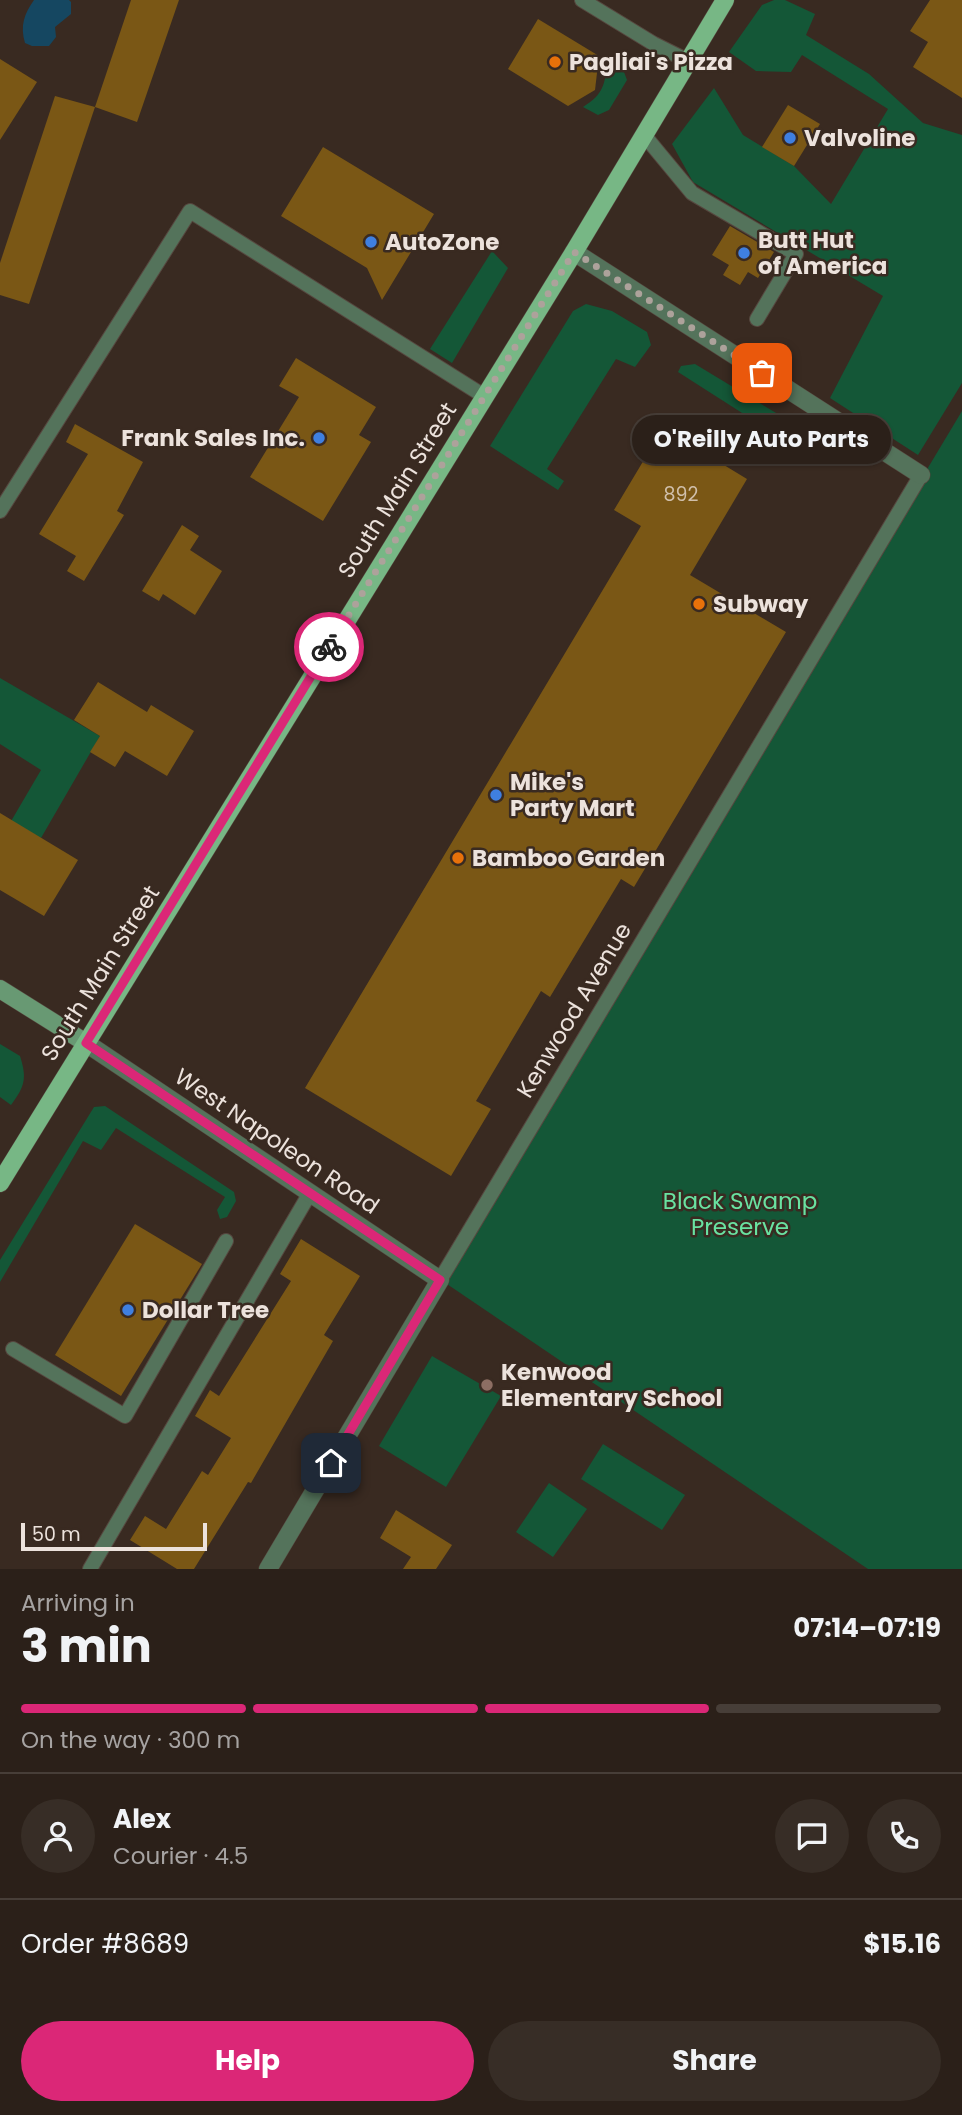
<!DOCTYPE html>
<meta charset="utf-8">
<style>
body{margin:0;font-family:Poppins,sans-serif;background:#372d26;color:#f1f3f6;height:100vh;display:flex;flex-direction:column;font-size:26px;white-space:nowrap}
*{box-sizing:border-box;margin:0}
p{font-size:23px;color:#a6a3a2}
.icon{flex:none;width:38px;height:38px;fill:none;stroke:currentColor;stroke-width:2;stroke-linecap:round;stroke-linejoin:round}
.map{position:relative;height:1569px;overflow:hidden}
.panel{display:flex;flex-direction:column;background:#2b2019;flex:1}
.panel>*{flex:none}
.scale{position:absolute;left:21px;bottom:18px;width:186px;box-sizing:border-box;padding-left:7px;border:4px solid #ece2dc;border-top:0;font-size:19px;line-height:24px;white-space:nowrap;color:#ece2dc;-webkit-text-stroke:5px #392a21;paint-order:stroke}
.pin{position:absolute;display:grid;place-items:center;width:60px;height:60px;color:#fff;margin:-30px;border-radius:14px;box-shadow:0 4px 10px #0006}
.courier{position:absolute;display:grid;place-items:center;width:70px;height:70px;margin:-35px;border:5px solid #db2777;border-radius:50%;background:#fff;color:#222;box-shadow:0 2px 9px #0007}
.bubble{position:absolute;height:49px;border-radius:24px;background:#2b2019;box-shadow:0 2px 5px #0004,0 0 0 2px #473e38;font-size:23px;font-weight:700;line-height:49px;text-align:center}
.headline em{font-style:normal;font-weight:700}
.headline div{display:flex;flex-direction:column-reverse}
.headline{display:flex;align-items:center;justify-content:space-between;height:119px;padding:0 21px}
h1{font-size:46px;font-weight:700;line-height:52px}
.bar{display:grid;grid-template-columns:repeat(4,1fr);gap:10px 7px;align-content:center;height:84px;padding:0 21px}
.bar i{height:9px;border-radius:5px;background:#473e38}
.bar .current{background:#db2777}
.bar p{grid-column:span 4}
.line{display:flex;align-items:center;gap:18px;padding:0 21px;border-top:2px solid #473e38}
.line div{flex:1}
.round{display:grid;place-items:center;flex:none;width:74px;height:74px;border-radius:37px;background:#372d26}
.action{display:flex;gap:14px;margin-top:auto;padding:14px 21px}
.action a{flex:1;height:80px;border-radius:42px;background:#db2777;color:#fff;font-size:28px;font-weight:700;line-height:80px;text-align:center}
.action a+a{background:#372d26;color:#f1f3f6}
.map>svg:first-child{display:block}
</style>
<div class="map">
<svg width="962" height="1569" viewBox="0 0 962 1569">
<rect width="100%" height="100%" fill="#392a21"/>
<g fill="#145737">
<polygon points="774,0 785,0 815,14 806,35 869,74 923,123 962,135 962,383 918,455 830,398 883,296 693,182 672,144 714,88 743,135 794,166 831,204 888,109 802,55 791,72 756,71 729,52 762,5"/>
<path d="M608,62L624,72L627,80L609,110L598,115L583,107C604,94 604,85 608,62Z"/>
<polygon points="492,251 508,268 452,363 430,349"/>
<polygon points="586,304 612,311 647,332 651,345 635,367 616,359 547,469 564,481 558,490 490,446 573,311"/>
<polygon points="695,364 829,445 829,457 819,462 678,372 681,366"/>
<polygon points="962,411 962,1569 868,1569 441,1280"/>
<polygon points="0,678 100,736 41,838 18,825 0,840 41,770 0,744"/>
<path d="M0,1044L20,1056C27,1078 25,1086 11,1105L0,1097Z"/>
<polygon points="105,1106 234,1192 236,1201 227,1217 220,1219 217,1210 225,1197 116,1128 101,1150 83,1141 0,1282 0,1260 94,1107"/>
<polygon points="432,1356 501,1396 446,1487 379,1446"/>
<polygon points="603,1444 685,1495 662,1530 581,1479"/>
<polygon points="549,1483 587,1509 553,1557 516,1532"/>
</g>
<path fill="#154761" d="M34,0H69L71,2V14L55,27L56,37L49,46H32L25,43C20,26 24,14 34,0Z"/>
<g fill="#7a5715">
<polygon points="131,0 179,0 137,122 95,107"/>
<polygon points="930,0 962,0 962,98 913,67 928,42 910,31"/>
<polygon points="538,19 599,56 595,90 568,106 508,69"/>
<polygon points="0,59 37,82 0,140"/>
<polygon points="55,96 95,107 29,304 0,295 0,263"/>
<polygon points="788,105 820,124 794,166 762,147"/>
<polygon points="323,147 434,214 382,300 367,268 281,216"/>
<polygon points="730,226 774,252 758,278 748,272 740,285 723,275 729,265 712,255"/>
<polygon points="296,358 376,407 359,435 371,442 323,521 250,477 299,397 279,386"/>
<polygon points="75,424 143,462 117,511 124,515 84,581 67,571 76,556 39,534 88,454 66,442"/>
<polygon points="663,428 747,479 690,575 786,632 634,887 621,879 550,997 541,991 476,1101 491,1109 451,1176 305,1088 641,526 614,510"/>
<polygon points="182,525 199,536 190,550 222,571 195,615 163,594 159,601 142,591"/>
<polygon points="98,682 147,712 151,705 194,731 167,776 125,751 115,767 90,752 100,736 74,720"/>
<polygon points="0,813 78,860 44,916 0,890"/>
<polygon points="135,1224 202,1264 121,1396 55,1355"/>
<polygon points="301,1239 360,1276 324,1335 333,1341 251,1483 248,1482 194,1569 177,1569 130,1540 145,1516 166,1529 202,1471 208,1475 231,1438 195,1416 210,1390 219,1396 291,1281 280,1274"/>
<polygon points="396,1510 452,1545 436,1569 403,1569 411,1557 380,1538"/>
</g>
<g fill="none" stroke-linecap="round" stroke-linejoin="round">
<defs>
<g id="service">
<polyline points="582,0 654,44 688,61"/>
<polyline points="644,135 692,193 796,254 757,319"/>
<polyline points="0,511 190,211 484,396"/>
<polyline points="440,1280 921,475"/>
<polyline points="13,1349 125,1416 226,1241"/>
<polyline points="90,1569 310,1193"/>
</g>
<polyline id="minor" points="86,1043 440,1280 268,1569"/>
<polyline id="tertiary" points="574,252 921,475"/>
<polyline id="secondary" points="0,989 86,1043"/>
<polyline id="primary" points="0,1183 574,252 725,0"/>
</defs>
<use href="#service" stroke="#56473f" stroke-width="16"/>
<use href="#minor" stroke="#56473f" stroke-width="19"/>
<use href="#tertiary" stroke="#56473f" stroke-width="19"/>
<use href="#secondary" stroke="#56473f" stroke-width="19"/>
<use href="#primary" stroke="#56473f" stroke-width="19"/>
<use href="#service" stroke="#54735b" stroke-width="14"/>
<use href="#minor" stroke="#54735b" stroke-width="18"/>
<use href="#tertiary" stroke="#54735b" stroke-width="18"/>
<use href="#secondary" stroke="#689973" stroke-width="18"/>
<use href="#primary" stroke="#77b785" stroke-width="18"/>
</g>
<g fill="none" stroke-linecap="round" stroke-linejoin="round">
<polyline stroke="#ada29b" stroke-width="7" stroke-dasharray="0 12.6" points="329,647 574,252 762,373"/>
<polyline stroke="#db2777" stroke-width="9" points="329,647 86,1043 440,1280 331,1463"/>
</g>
<g fill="#e8710a" stroke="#392a21" stroke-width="2.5">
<circle cx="555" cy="62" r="7"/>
<circle cx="699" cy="604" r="7"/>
<circle cx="458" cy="858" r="7"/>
</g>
<g fill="#3f7fe0" stroke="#392a21" stroke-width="2.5">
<circle cx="790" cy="138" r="7"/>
<circle cx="371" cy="242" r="7"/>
<circle cx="744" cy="253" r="7"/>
<circle cx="319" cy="438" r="7"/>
<circle cx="496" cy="795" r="7"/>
<circle cx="128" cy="1310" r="7"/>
</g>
<circle fill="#8d6e63" stroke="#392a21" stroke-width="2.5" cx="487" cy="1385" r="7"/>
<g text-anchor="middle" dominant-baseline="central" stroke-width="5" stroke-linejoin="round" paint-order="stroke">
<g font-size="19" fill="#d0bfaa">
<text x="681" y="494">892</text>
</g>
<g font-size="23" font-weight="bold" fill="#ece2dc" stroke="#392a21" text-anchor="start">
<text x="569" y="62">Pagliai's Pizza</text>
<text x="804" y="138">Valvoline</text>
<text x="758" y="240">Butt Hut<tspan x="758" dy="26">of America</tspan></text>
<text x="385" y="242">AutoZone</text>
<text x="305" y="438" text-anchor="end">Frank Sales Inc.</text>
<text x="713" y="604">Subway</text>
<text x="510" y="782">Mike's<tspan x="510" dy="26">Party Mart</tspan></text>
<text x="472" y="858">Bamboo Garden</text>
<text x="142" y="1310">Dollar Tree</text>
<text x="501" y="1372">Kenwood<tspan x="501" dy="26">Elementary School</tspan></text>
</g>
<g font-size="23" fill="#ece2dc" stroke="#392a21">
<text transform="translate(397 490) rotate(-58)">South Main Street</text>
<text transform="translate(100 973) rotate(-58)">South Main Street</text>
<text transform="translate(574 1010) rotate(-59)">Kenwood Avenue</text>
<text transform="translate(277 1141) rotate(34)">West Napoleon Road</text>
</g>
<g font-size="23" fill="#69e2a1" stroke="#392a21">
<text x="740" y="1201">Black Swamp<tspan x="740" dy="26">Preserve</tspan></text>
</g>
</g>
</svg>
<div class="scale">50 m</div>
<div class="pin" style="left:762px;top:373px;background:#ea580c"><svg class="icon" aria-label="bag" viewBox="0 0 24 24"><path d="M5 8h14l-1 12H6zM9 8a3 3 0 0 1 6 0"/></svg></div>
<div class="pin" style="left:331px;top:1463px;background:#1f2937"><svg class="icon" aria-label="home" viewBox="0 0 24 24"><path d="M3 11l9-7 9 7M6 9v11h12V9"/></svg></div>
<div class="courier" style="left:329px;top:647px"><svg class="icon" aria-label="bike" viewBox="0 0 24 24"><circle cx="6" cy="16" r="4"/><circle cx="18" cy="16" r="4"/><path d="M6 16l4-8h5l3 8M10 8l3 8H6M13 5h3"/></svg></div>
<div class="bubble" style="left:632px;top:415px;width:259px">O'Reilly Auto Parts</div>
</div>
<section class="panel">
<div class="headline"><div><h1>3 min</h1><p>Arriving in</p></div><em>07:14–07:19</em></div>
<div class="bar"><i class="current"></i><i class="current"></i><i class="current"></i><i></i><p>On the way · 300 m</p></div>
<div class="line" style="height:126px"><a class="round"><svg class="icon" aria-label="person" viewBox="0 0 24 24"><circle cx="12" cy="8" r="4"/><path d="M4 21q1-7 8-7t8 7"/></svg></a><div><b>Alex</b><p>Courier · 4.5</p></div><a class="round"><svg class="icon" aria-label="chat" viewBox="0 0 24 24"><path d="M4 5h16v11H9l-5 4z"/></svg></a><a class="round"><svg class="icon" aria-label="phone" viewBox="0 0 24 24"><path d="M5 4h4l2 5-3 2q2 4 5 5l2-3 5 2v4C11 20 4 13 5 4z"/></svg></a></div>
<div class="line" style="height:91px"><div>Order #8689</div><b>$15.16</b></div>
<div class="action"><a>Help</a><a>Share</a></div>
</section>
